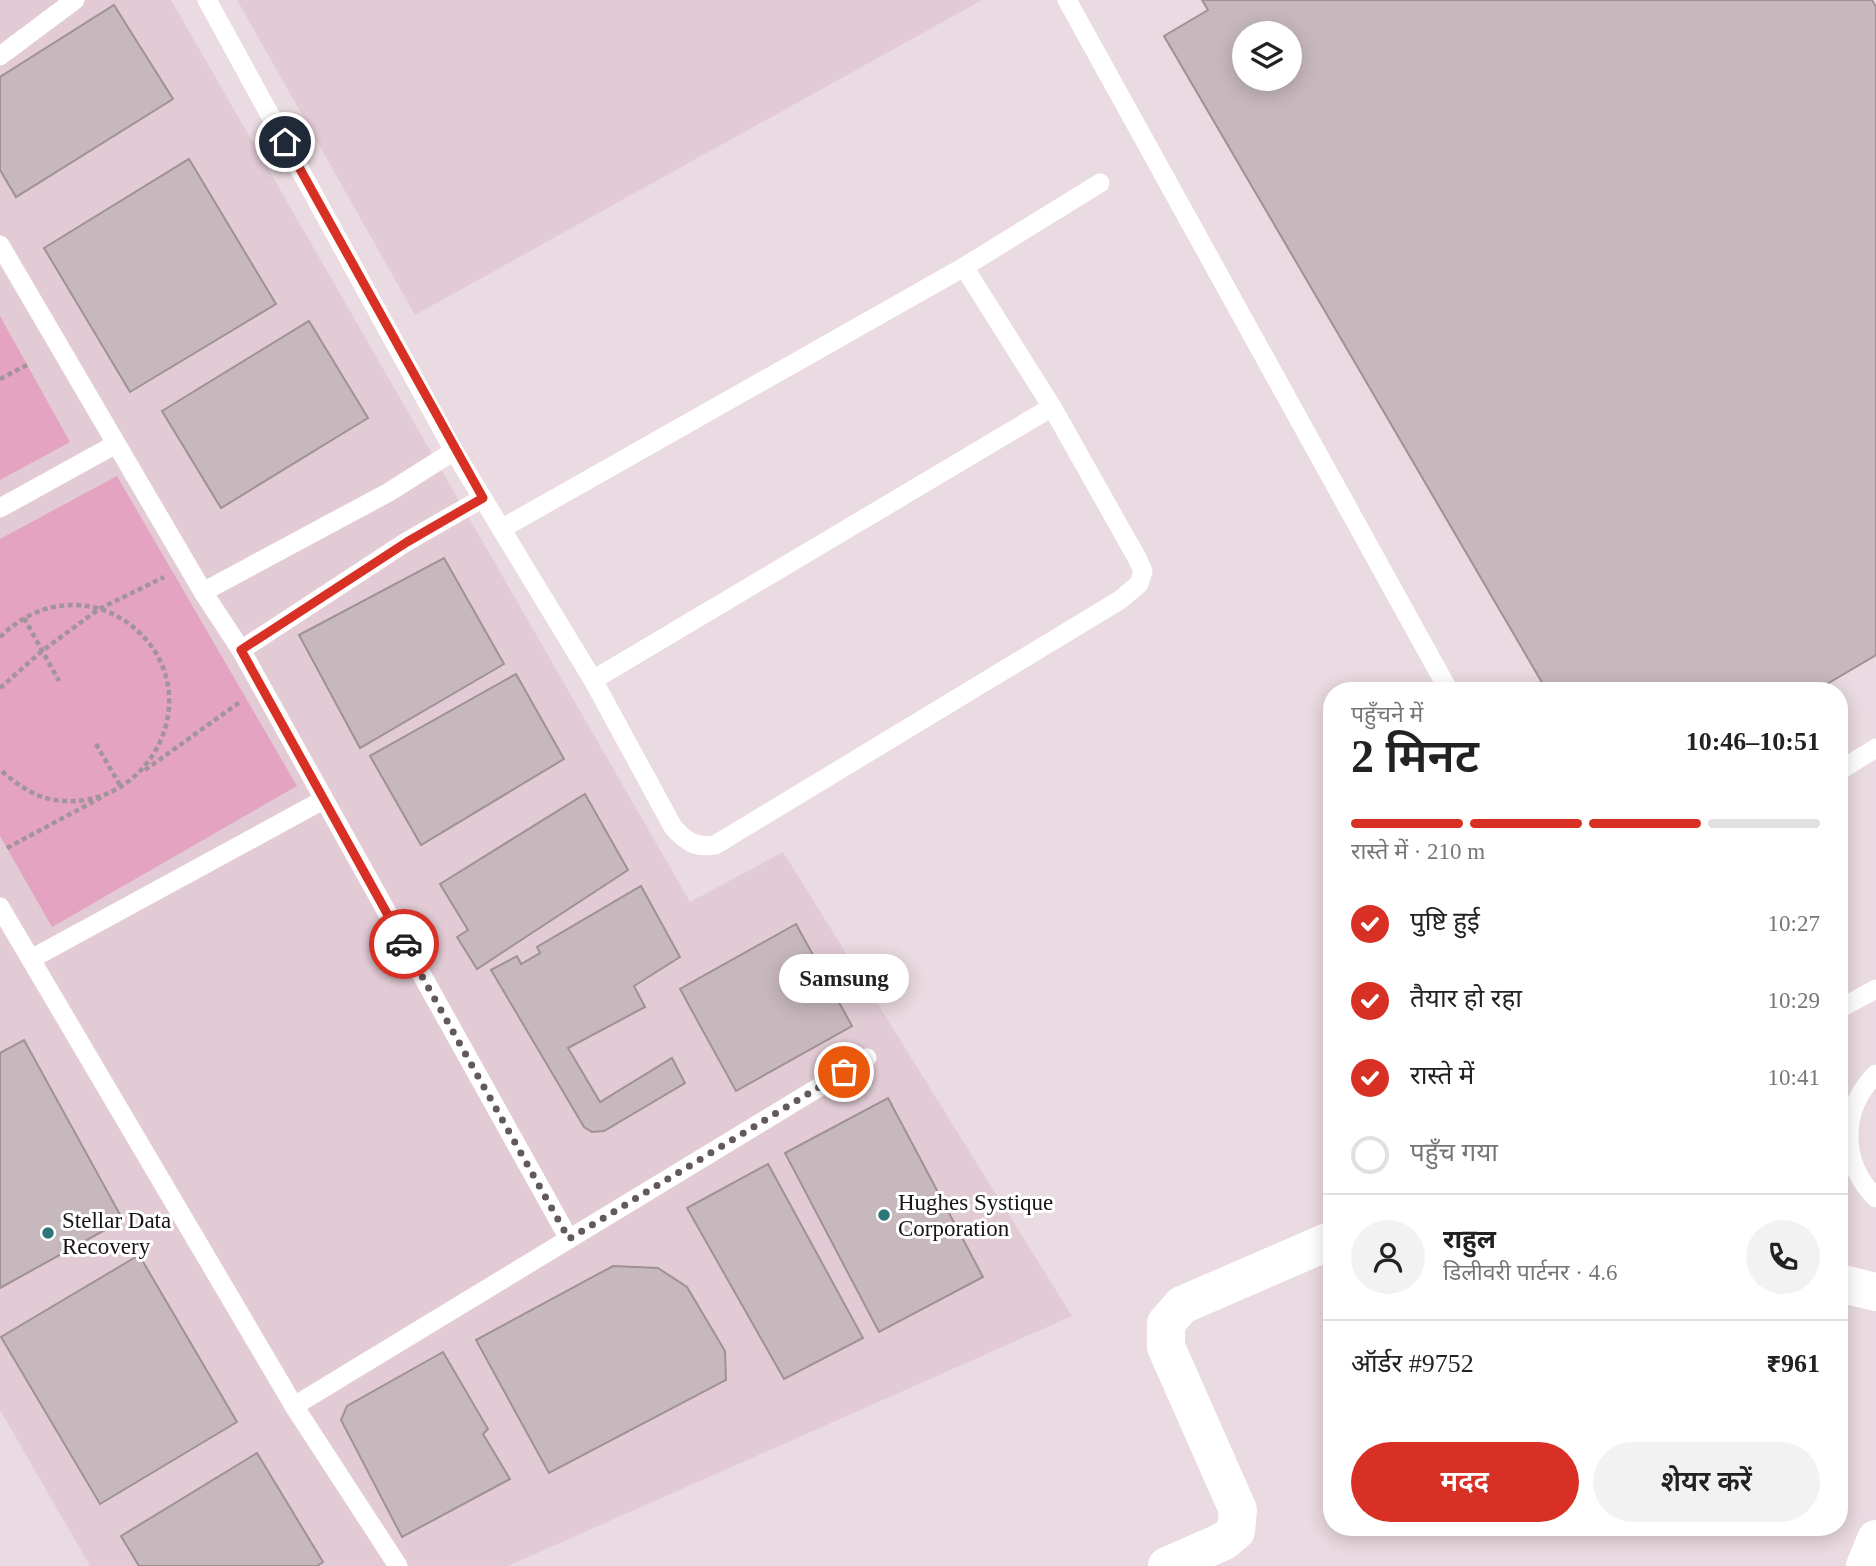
<!DOCTYPE html>
<html lang="hi">
<meta charset="utf-8">
<style>
body{margin:0;font-family:"Times New Roman","Noto Sans Devanagari",serif;background:#f2f2f2;color:#222;height:100vh;display:flex;flex-direction:column;font-size:26px;white-space:nowrap}
*{box-sizing:border-box;margin:0}
p{font-size:23px;color:#767676}
.icon{flex:none;width:38px;height:38px;fill:none;stroke:currentColor;stroke-width:2;stroke-linecap:round;stroke-linejoin:round}
.map{position:relative;flex:1;overflow:hidden}
.sheet{position:absolute;left:1323px;top:682px;width:525px;height:854px;display:flex;flex-direction:column;background:#fff;border-radius:28px;box-shadow:0 4px 18px #0003}
.sheet>*{flex:none}
.fabs{position:absolute;left:1232px;top:21px;display:grid;gap:14px}
.fabs a{display:grid;place-items:center;width:70px;height:70px;border-radius:50%;background:#fff;box-shadow:0 4px 18px #0003;font-size:35px}
.pin{position:absolute;display:grid;place-items:center;width:60px;height:60px;color:#fff;margin:-30px;border:4px solid #fff;border-radius:50%;box-shadow:0 2px 7px #0007}
.courier{position:absolute;display:grid;place-items:center;width:70px;height:70px;margin:-35px;border:5px solid #d93025;border-radius:50%;background:#fff;color:#222;box-shadow:0 2px 9px #0007}
.bubble{position:absolute;height:49px;border-radius:24px;background:#fff;box-shadow:0 4px 18px #0003;font-size:23px;font-weight:600;line-height:49px;text-align:center}
.head em{font-style:normal;font-weight:600}
.head div{display:flex;flex-direction:column-reverse}
.head{display:flex;align-items:center;justify-content:space-between;height:119px;padding:0 28px}
h1{font-size:46px;font-weight:600;line-height:52px}
.bar{display:grid;grid-template-columns:repeat(4,1fr);gap:10px 7px;align-content:center;height:84px;padding:0 28px}
.bar i{height:9px;border-radius:5px;background:#e0e0e0}
.bar .selected{background:#d93025}
.bar p{grid-column:span 4}
.line{display:flex;align-items:center;gap:18px;padding:0 28px;border-top:2px solid #e0e0e0}
.line div{flex:1}
.round{display:grid;place-items:center;flex:none;width:74px;height:74px;border-radius:37px;background:#f2f2f2}
ol{padding:0 28px;list-style:none}
li{display:flex;align-items:center;gap:21px;height:77px}
li p{margin-inline-start:auto}
li .icon{padding:7px;border-radius:50%;background:#d93025;color:#fff;stroke-width:4}
li:last-child{color:#767676}
li i{width:38px;height:38px;border:4px solid #e0e0e0;border-radius:50%}
.action{display:flex;gap:14px;margin-top:auto;padding:14px 28px}
.action a{flex:1;height:80px;border-radius:42px;background:#d93025;color:#fff;font-size:28px;font-weight:600;line-height:80px;text-align:center}
.action a+a{background:#f2f2f2;color:#222}
.map>svg:first-child{display:block}
</style>
<div class="map">
<svg width="1876" height="1566" viewBox="0 0 1876 1566">
<rect width="100%" height="100%" fill="#eadae1"/>
<g fill="#e2cbd5">
<polygon points="0,0 171,0 690,902 783,852 1072,1316 508,1566 90,1566 0,1410"/>
<polygon points="237,0 982,0 415,315"/>
</g>
<g fill="#e4a3c1">
<polygon points="0,316 70,442 0,480"/>
<polygon points="117,476 297,786 52,927 0,836 0,539"/>
</g>
<g fill="#c7b8be" stroke="#9f9196" stroke-width="2" fill-rule="evenodd">
<path d="M1202,0H1872L1876,7V655L1815,691H1547L1164,36L1208,10ZM1244,33H1290V79H1244Z"/>
<polygon points="114,5 173,99 16,197 0,170 0,77"/>
<polygon points="189,159 276,304 130,392 44,248"/>
<polygon points="309,321 368,418 221,508 162,411"/>
<polygon points="444,558 504,664 360,748 299,635"/>
<polygon points="516,674 564,759 421,845 370,756"/>
<polygon points="585,794 628,870 477,969 457,937 468,930 440,884"/>
<polygon points="641,886 680,957 634,986 645,1007 568,1048 600,1102 672,1058 685,1083 604,1131 592,1132 584,1127 491,970 517,956 521,964 540,953 537,947"/>
<polygon points="796,924 852,1026 736,1091 680,989"/>
<polygon points="24,1040 123,1220 0,1288 0,1053"/>
<polygon points="888,1098 983,1277 879,1332 785,1153"/>
<polygon points="768,1164 863,1338 784,1379 687,1208"/>
<polygon points="139,1255 237,1422 100,1504 1,1337"/>
<polygon points="613,1266 658,1268 687,1287 725,1351 726,1380 549,1473 476,1340"/>
<polygon points="443,1352 488,1429 483,1434 510,1479 402,1537 341,1420 347,1406"/>
<polygon points="257,1453 323,1562 317,1566 139,1566 121,1536"/>
</g>
<g fill="none" stroke-linecap="round" stroke-linejoin="round">
<g stroke="#a1949a" stroke-width="4.5" stroke-dasharray="5 3.5" stroke-linecap="butt">
<polyline points="0,379 27,365"/>
<polyline points="24,618 59,681"/>
<path d="M0,637C27,611 59,599 97,608C118,614 135,626 149,643C203,712 141,813 55,800C33,797 16,783 0,770"/>
<polyline points="0,688 42,651 99,609 164,577"/>
<polyline points="96,744 121,787"/>
<polyline points="145,770 240,702"/>
<polyline points="7,848 102,797"/>
</g>
<g stroke="#fff" stroke-width="19">
<path d="M207,0L454,451L593,680L673,827C686,842 696,848 715,845L1120,600L1139,584L1143,571L1137,558L1052,407L964,267"/>
<polyline points="1067,0 1449,691"/>
<polyline points="0,56 75,0"/>
<polyline points="0,245 203,592 241,650 569,1239"/>
<polyline points="0,508 116,444"/>
<polyline points="501,529 964,267 1100,183"/>
<polyline points="203,592 389,492 454,451"/>
<polyline points="241,650 406,542 483,498"/>
<polyline points="593,680 1052,407"/>
<polyline points="1839,771 1876,748"/>
<polyline points="0,907 294,1406 398,1566"/>
<polyline points="31,959 323,800"/>
<polyline points="1839,1009 1876,989"/>
<path d="M1876,1074C1840,1109 1840,1163 1876,1198"/>
<polyline points="294,1406 867,1058"/>
</g>
<g stroke="#fff" stroke-width="38">
<polyline points="1839,1283 1876,1292"/>
<polyline points="1167,1566 1224,1541 1236,1531 1238,1510 1166,1347 1166,1323 1182,1305 1332,1240"/>
<polyline points="1865,1566 1876,1539"/>
</g>
</g>
<g fill="none" stroke-linecap="round" stroke-linejoin="round">
<polyline stroke="#62595d" stroke-width="7" stroke-dasharray="0 12.6" points="404,944 569,1239 844,1072"/>
<polyline stroke="#d93025" stroke-width="9" points="285,142 483,498 407,542 241,650 404,944"/>
</g>
<g fill="#2d767a" stroke="#fff" stroke-width="2.5">
<circle cx="884" cy="1215" r="7"/>
<circle cx="48" cy="1233" r="7"/>
</g>
<g text-anchor="middle" dominant-baseline="central" stroke-width="6" stroke-linejoin="round" paint-order="stroke">
<g font-size="23" fill="#191316" stroke="#fff" text-anchor="start">
<text x="898" y="1202">Hughes Systique<tspan x="898" dy="26">Corporation</tspan></text>
<text x="62" y="1220">Stellar Data<tspan x="62" dy="26">Recovery</tspan></text>
</g>
</g>
</svg>
<div class="fabs">
<a><svg class="icon" aria-label="layers" viewBox="0 0 24 24"><path d="M12 4l9 5-9 5-9-5zM3 14l9 5 9-5"/></svg></a>
</div>
<div class="pin" style="left:844px;top:1072px;background:#ea580c"><svg class="icon" aria-label="bag" viewBox="0 0 24 24"><path d="M5 8h14l-1 12H6zM9 8a3 3 0 0 1 6 0"/></svg></div>
<div class="pin" style="left:285px;top:142px;background:#1f2937"><svg class="icon" aria-label="home" viewBox="0 0 24 24"><path d="M3 11l9-7 9 7M6 9v11h12V9"/></svg></div>
<div class="courier" style="left:404px;top:944px"><svg class="icon" aria-label="car" viewBox="0 0 24 24"><path d="M5 17H2v-5l4-1 3-4h7l3 4 3 1v5h-3M9 17h6M6 11h13"/><circle cx="7" cy="17" r="2"/><circle cx="17" cy="17" r="2"/></svg></div>
<div class="bubble" style="left:779px;top:954px;width:130px">Samsung</div>
<section class="sheet">
<div class="head"><div><h1>2 मिनट</h1><p>पहुँचने में</p></div><em>10:46–10:51</em></div>
<div class="bar"><i class="selected"></i><i class="selected"></i><i class="selected"></i><i></i><p>रास्ते में · 210 m</p></div>
<ol>
<li><svg class="icon" aria-label="check" viewBox="0 0 24 24"><path d="M5 12l5 5 9-10"/></svg>पुष्टि हुई<p>10:27</p></li>
<li><svg class="icon" aria-label="check" viewBox="0 0 24 24"><path d="M5 12l5 5 9-10"/></svg>तैयार हो रहा<p>10:29</p></li>
<li><svg class="icon" aria-label="check" viewBox="0 0 24 24"><path d="M5 12l5 5 9-10"/></svg>रास्ते में<p>10:41</p></li>
<li><i></i>पहुँच गया</li>
</ol>
<div class="line" style="height:126px"><a class="round"><svg class="icon" aria-label="person" viewBox="0 0 24 24"><circle cx="12" cy="8" r="4"/><path d="M4 21q1-7 8-7t8 7"/></svg></a><div><b>राहुल</b><p>डिलीवरी पार्टनर · 4.6</p></div><a class="round"><svg class="icon" aria-label="phone" viewBox="0 0 24 24"><path d="M5 4h4l2 5-3 2q2 4 5 5l2-3 5 2v4C11 20 4 13 5 4z"/></svg></a></div>
<div class="line" style="height:91px"><div>ऑर्डर #9752</div><b>₹961</b></div>
<div class="action"><a>मदद</a><a>शेयर करें</a></div>
</section>
</div>
